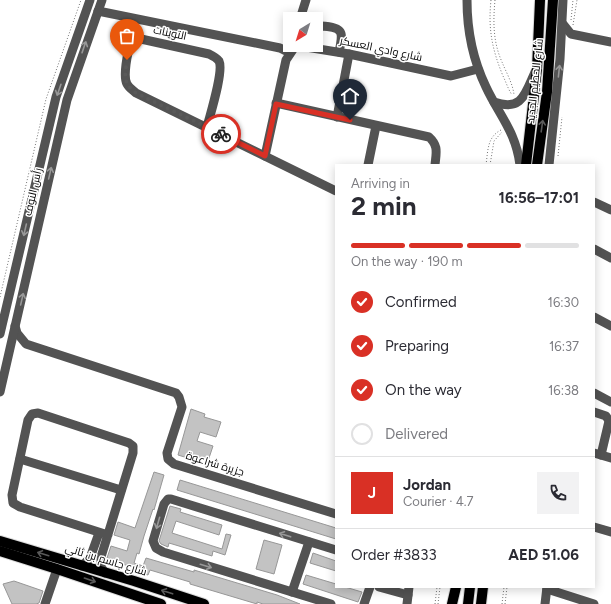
<!DOCTYPE html>
<meta charset="utf-8">
<style>
body{margin:0;font-family:Figtree,Cairo,sans-serif;background:#f2f2f3;color:#2b2b33;height:100vh;display:flex;flex-direction:column;font-size:15px;white-space:nowrap}
*{box-sizing:border-box;margin:0}
p{font-size:13px;color:#7c7c81}
.icon{flex:none;width:22px;height:22px;fill:none;stroke:currentColor;stroke-width:2;stroke-linecap:round;stroke-linejoin:round}
.map{position:relative;flex:1;overflow:hidden}
.sheet{position:absolute;left:335px;top:164px;width:260px;height:424px;display:flex;flex-direction:column;background:#fff;border-radius:0px;box-shadow:0 2px 10px #0003}
.sheet>*{flex:none}
.needle{width:26px;rotate:218deg}
.buttons{position:absolute;left:283px;top:12px;display:grid;gap:8px}
.buttons a{display:grid;place-items:center;width:40px;height:40px;border-radius:0px;background:#fff;box-shadow:0 2px 10px #0003;font-size:20px}
.pin{position:absolute;display:grid;place-items:center;width:34px;height:34px;color:#fff;margin:-41px -17px;border-radius:50% 50% 50% 0;rotate:-45deg;box-shadow:0 0 4px #0007}
.pin .icon{rotate:45deg}
.courier{position:absolute;display:grid;place-items:center;width:40px;height:40px;margin:-20px;border:3px solid #d93025;border-radius:50%;background:#fff;color:#222;box-shadow:0 1px 5px #0007}
.summary em{font-style:normal;font-weight:700}
.summary div{display:flex;flex-direction:column-reverse}
.summary{display:flex;align-items:center;justify-content:space-between;height:68px;padding:0 16px}
h1{font-size:26px;font-weight:700;line-height:30px}
.bar{display:grid;grid-template-columns:repeat(4,1fr);gap:6px 4px;align-content:center;height:48px;padding:0 16px}
.bar i{height:5px;border-radius:3px;background:#e1e1e2}
.bar .on{background:#d93025}
.bar p{grid-column:span 4}
.line{display:flex;align-items:center;gap:10px;padding:0 16px;border-top:1px solid #e1e1e2}
.line div{flex:1}
.round{display:grid;place-items:center;flex:none;width:42px;height:42px;border-radius:0px;background:#f2f2f3}
ol{padding:0 16px;list-style:none}
li{display:flex;align-items:center;gap:12px;height:44px}
li p{margin-inline-start:auto}
li .icon{padding:4px;border-radius:50%;background:#d93025;color:#fff;stroke-width:4}
li:last-child{color:#7c7c81}
li i{width:22px;height:22px;border:2px solid #e1e1e2;border-radius:50%}
.map>svg:first-child{display:block}
</style>
<div class="map">
<svg width="611" height="604" viewBox="0 0 611 604">
<rect width="100%" height="100%" fill="#fff"/>
<g fill="#c3c3c3" stroke="#979797">
<polygon points="191,409 205,414 204,417 221,422 216,437 200,432 197,441 213,446 208,461 192,455 191,459 178,455"/>
<polygon points="154,472 164,475 154,510 153,509 144,536 139,554 137,553 134,563 143,566 146,558 194,572 194,570 277,595 300,604 263,604 257,602 257,604 190,584 190,582 150,570 148,575 141,573 142,570 122,564 122,562 107,558 111,546 127,551 130,540 114,535 118,522 135,528"/>
<polygon points="180,480 336,528 336,539 177,490"/>
<polygon points="170,506 181,509 180,512 222,525 219,535 176,521 172,533 222,549 226,534 231,535 225,555 213,551 212,556 169,543 168,547 161,544 159,541"/>
<polygon points="264,540 282,545 274,574 256,569"/>
<polygon points="313,553 336,561 336,571 310,563"/>
<polygon points="306,575 336,584 336,587 345,587 362,592 358,602 303,584"/>
<polygon points="14,581 43,591 39,603 36,604 12,604 3,584"/>
</g>
<g fill="none" stroke-linecap="round" stroke-linejoin="round">
<defs>
<g id="major">
<polyline points="526,165 537,69 540,0"/>
<polyline points="537,165 547,92 553,0"/>
<polyline points="0,541 134,581 204,604"/>
<polyline points="0,551 57,569 161,604"/>
<polyline points="452,604 456,587"/>
<polyline points="468,604 470,587"/>
<polyline points="481,604 483,587"/>
</g>
</defs>
<use href="#major" stroke="#dbdbdb" stroke-width="12"/>
<g stroke="#757575" stroke-width="1" stroke-dasharray="1 2" stroke-linecap="butt">
<path d="M491,0C488,29 492,49 503,76C506,82 508,89 512,95"/>
<path d="M495,0C493,22 493,42 502,62C506,72 513,84 514,95"/>
<polyline points="571,20 573,0"/>
<polyline points="573,25 577,0"/>
<polyline points="558,156 562,117"/>
<path d="M486,165C488,151 487,137 501,130"/>
<polyline points="490,165 494,141 502,132"/>
<polyline points="0,297 46,99 81,0"/>
<polyline points="435,604 437,587"/>
<polyline points="438,604 440,587"/>
<polyline points="502,604 504,587"/>
<polyline points="505,604 507,587"/>
</g>
<g stroke="#535353" stroke-width="9">
<path d="M467,0C467,29 473,60 486,87C499,115 516,132 520,165"/>
<polyline points="98,11 280,48 290,53"/>
<polyline points="300,19 306,0"/>
<polyline points="563,24 571,34 611,42"/>
<path d="M316,40L319,29L321,26C345,27 343,33 339,52"/>
<path d="M494,102C522,112 525,94 535,72"/>
<path d="M276,103L429,137C439,146 436,153 435,165"/>
<polyline points="337,117 349,54"/>
<path d="M207,127C210,115 224,71 219,61C217,58 213,56 209,54L141,39C137,40 133,41 131,45C127,52 123,77 127,84C129,88 133,90 136,93L336,191"/>
<polyline points="265,156 286,60 294,48 300,46 349,54 451,76 478,69"/>
<polyline points="368,165 376,126"/>
<polyline points="549,165 560,59 563,0"/>
<polyline points="594,202 611,210"/>
<polyline points="594,249 611,258"/>
<polyline points="594,317 611,326"/>
<polyline points="15,326 17,333 26,344 176,393 179,397 182,407 167,453 168,459 174,464 336,514"/>
<polyline points="0,334 56,97 90,0"/>
<polyline points="0,392 67,100 102,0"/>
<polyline points="594,393 611,402"/>
<polyline points="594,412 606,416 609,421 601,455"/>
<polyline points="594,453 611,458"/>
<polyline points="20,459 121,490"/>
<polyline points="594,527 611,532"/>
<polyline points="82,566 90,558 99,533"/>
<polyline points="105,573 101,567 101,557 133,453 133,446 129,443 38,413 32,414 28,420 12,495 13,503 20,507 108,535"/>
<polyline points="379,587 408,595"/>
<polyline points="547,589 594,604"/>
<polyline points="292,592 309,542"/>
<polyline points="45,604 57,569"/>
<polyline points="331,604 163,552 156,548 153,541 164,504 168,499 171,499 336,550"/>
<polyline points="364,604 370,587"/>
<polyline points="407,604 409,587"/>
<polyline points="545,604 547,587"/>
</g>
<use href="#major" stroke="#000" stroke-width="10"/>
</g>
<defs><path id="oneway-shaft" d="M-6 0H5M1.5-3L5.5 0L1.5 3" fill="none" stroke-width="1.6" stroke-linecap="round" stroke-linejoin="round"/></defs>
<g stroke="#989898">
<use href="#oneway-shaft" transform="translate(84 47) rotate(-71)"/>
<use href="#oneway-shaft" transform="translate(559 71) rotate(-84)"/>
<use href="#oneway-shaft" transform="translate(59 90) rotate(109)"/>
<use href="#oneway-shaft" transform="translate(50 173) rotate(-77)"/>
<use href="#oneway-shaft" transform="translate(25 230) rotate(103)"/>
<use href="#oneway-shaft" transform="translate(22 299) rotate(-77)"/>
<use href="#oneway-shaft" transform="translate(158 523) rotate(106)"/>
<use href="#oneway-shaft" transform="translate(285 535) rotate(-162)"/>
<use href="#oneway-shaft" transform="translate(206 566) rotate(17)"/>
</g>
<g stroke="#595959">
<use href="#oneway-shaft" transform="translate(542 126) rotate(-82)"/>
<use href="#oneway-shaft" transform="translate(43 554) rotate(-163)"/>
<use href="#oneway-shaft" transform="translate(90 580) rotate(19)"/>
<use href="#oneway-shaft" transform="translate(167 592) rotate(-162)"/>
</g>
<g fill="none" stroke-linecap="round" stroke-linejoin="round">
<path stroke="#595959" stroke-width="4" stroke-dasharray="0 7.2" d="M127,60C125,75 122,82 136,93L221,134"/>
<polyline stroke="#d93025" stroke-width="5" points="221,134 265,156 276,104 350,120"/>
</g>
<g text-anchor="middle" dominant-baseline="central" stroke-width="3" stroke-linejoin="round" paint-order="stroke">
<g font-size="11" fill="#000" stroke="#fff">
<text transform="translate(170 33) rotate(12)">التوينات</text>
<text transform="translate(381 49) rotate(12)">شارع وادي العسكر</text>
<text transform="translate(535 81) rotate(-84)">شارع الحطيم الجديد</text>
<text transform="translate(33 192) rotate(-77)">رأس النوف</text>
<text transform="translate(215 464) rotate(17)">جزيرة شراعوة</text>
<text transform="translate(106 560) rotate(17)">شارع جاسم بن ثاني</text>
</g>
</g>
</svg>
<div class="buttons">
<a><svg class="needle" viewBox="-14 -14 28 28"><path d="M0-13l5 13h-10z" fill="#e53935"/><path d="M0 13l5-13h-10z" fill="#7c7c81"/></svg></a>
</div>
<div class="pin" style="left:127px;top:60px;background:#ea580c"><svg class="icon" aria-label="bag" viewBox="0 0 24 24"><path d="M5 8h14l-1 12H6zM9 8a3 3 0 0 1 6 0"/></svg></div>
<div class="pin" style="left:350px;top:120px;background:#1f2937"><svg class="icon" aria-label="home" viewBox="0 0 24 24"><path d="M3 11l9-7 9 7M6 9v11h12V9"/></svg></div>
<div class="courier" style="left:221px;top:134px"><svg class="icon" aria-label="bike" viewBox="0 0 24 24"><circle cx="6" cy="16" r="4"/><circle cx="18" cy="16" r="4"/><path d="M6 16l4-8h5l3 8M10 8l3 8H6M13 5h3"/></svg></div>
<section class="sheet">
<div class="summary"><div><h1>2 min</h1><p>Arriving in</p></div><em>16:56–17:01</em></div>
<div class="bar"><i class="on"></i><i class="on"></i><i class="on"></i><i></i><p>On the way · 190 m</p></div>
<ol>
<li><svg class="icon" aria-label="check" viewBox="0 0 24 24"><path d="M5 12l5 5 9-10"/></svg>Confirmed<p>16:30</p></li>
<li><svg class="icon" aria-label="check" viewBox="0 0 24 24"><path d="M5 12l5 5 9-10"/></svg>Preparing<p>16:37</p></li>
<li><svg class="icon" aria-label="check" viewBox="0 0 24 24"><path d="M5 12l5 5 9-10"/></svg>On the way<p>16:38</p></li>
<li><i></i>Delivered</li>
</ol>
<div class="line" style="height:72px"><b class="round" style="background:#d93025;color:#fff">J</b><div><b>Jordan</b><p>Courier · 4.7</p></div><a class="round"><svg class="icon" aria-label="phone" viewBox="0 0 24 24"><path d="M5 4h4l2 5-3 2q2 4 5 5l2-3 5 2v4C11 20 4 13 5 4z"/></svg></a></div>
<div class="line" style="height:52px"><div>Order #3833</div><b>AED 51.06</b></div>
</section>
</div>
